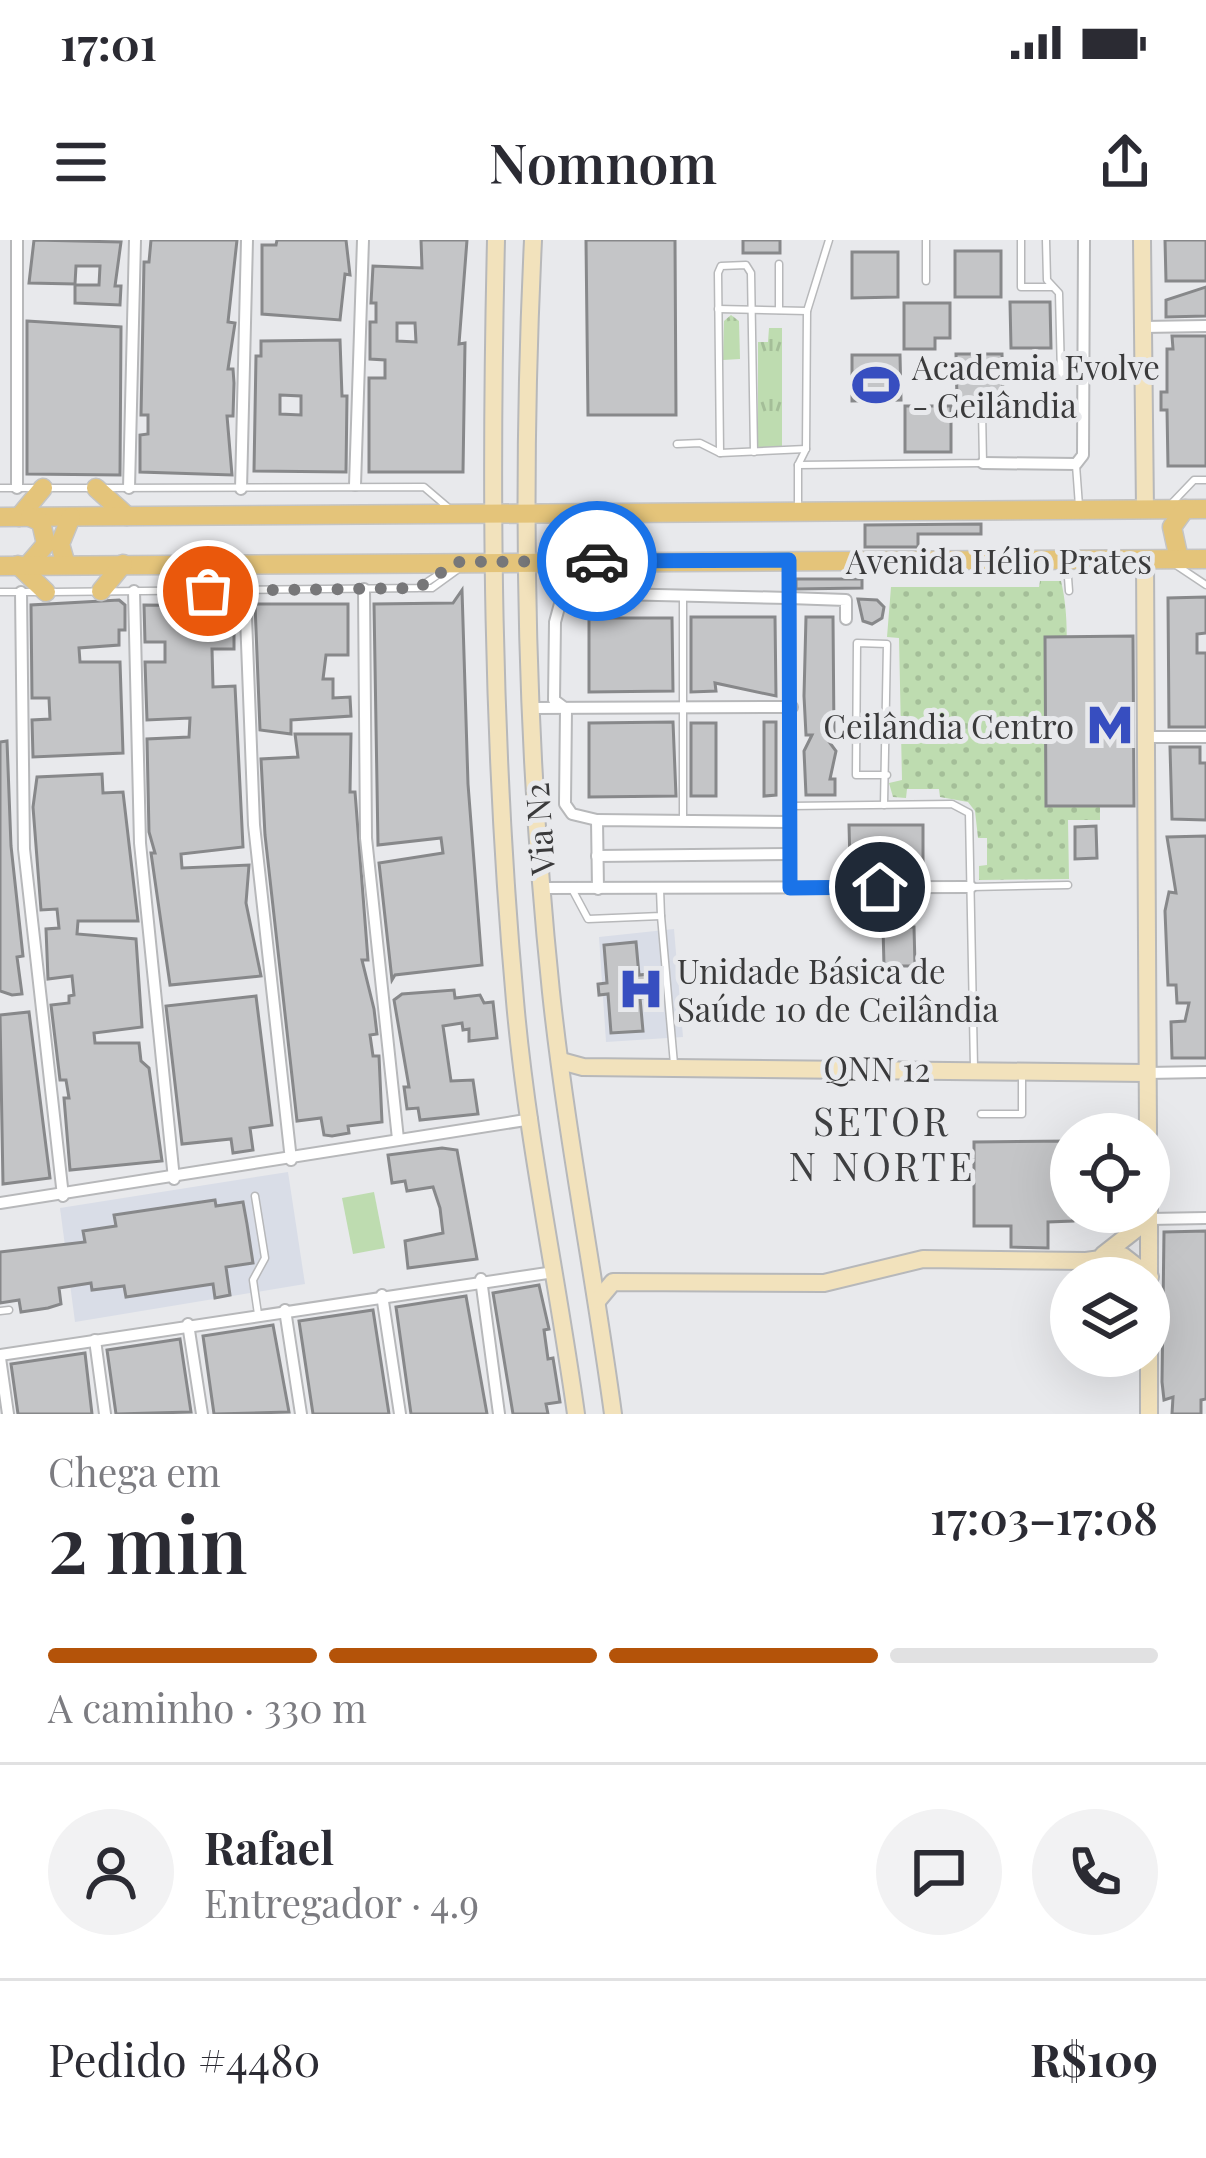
<!DOCTYPE html>
<html lang="pt">
<meta charset="utf-8">
<style>
body{margin:0;font-family:"Playfair Display",serif;background:#f2f2f3;color:#2b2b33;height:100vh;display:flex;flex-direction:column;font-size:45px;white-space:nowrap}
*{box-sizing:border-box;margin:0}
p{font-size:39px;color:#7c7c81}
.icon{flex:none;width:66px;height:66px;fill:none;stroke:currentColor;stroke-width:2;stroke-linecap:round;stroke-linejoin:round}
.map{position:relative;height:1174px;overflow:hidden}
.sheet{display:flex;flex-direction:column;background:#fff;flex:1}
.sheet>*{flex:none}
.tools{position:absolute;left:1050px;top:873px;display:grid;gap:24px}
.tools a{display:grid;place-items:center;width:120px;height:120px;border-radius:50%;background:#fff;box-shadow:0 12px 48px #0002;font-size:60px}
.pin{position:absolute;display:grid;place-items:center;width:102px;height:102px;color:#fff;margin:-51px;border:6px solid #fff;border-radius:50%;box-shadow:0 3px 12px #0007}
.courier{position:absolute;display:grid;place-items:center;width:120px;height:120px;margin:-60px;border:9px solid #1a73e8;border-radius:50%;background:#fff;color:#222;box-shadow:0 3px 15px #0007}
.summary em{font-style:normal;font-weight:600}
.summary div{display:flex;flex-direction:column-reverse}
.summary{display:flex;align-items:center;justify-content:space-between;height:204px;padding:0 48px}
h1{font-size:78px;font-weight:600;line-height:90px}
.bar{display:grid;grid-template-columns:repeat(4,1fr);gap:18px 12px;align-content:center;height:144px;padding:0 48px}
.bar i{height:15px;border-radius:9px;background:#e1e1e2}
.bar .current{background:#b45309}
.bar p{grid-column:span 4}
.line{display:flex;align-items:center;gap:30px;padding:0 48px;border-top:3px solid #e1e1e2}
.line div{flex:1}
.round{display:grid;place-items:center;flex:none;width:126px;height:126px;border-radius:63px;background:#f2f2f3}
.status{display:flex;justify-content:space-between;align-items:center;height:84px;padding:0 60px;background:#fff;direction:ltr}
.status svg{height:33px;fill:currentColor}
header{display:flex;justify-content:space-between;align-items:center;height:156px;padding:0 48px;background:#fff;font-size:54px;font-weight:600}
.map>svg:first-child{display:block}
</style>
<div class="status"><b>17:01</b><svg viewBox="0 0 49 12"><path d="M0 12V9h3v3zM5 12V6h3v6zM10 12V3h3v9zM15 12V0h3v12zM26 1h20v11H26zM47 4h2v5h-2z"/></svg></div>
<header><svg class="icon" aria-label="menu" viewBox="0 0 24 24"><path d="M4 6h16M4 12h16M4 18h16"/></svg>Nomnom<svg class="icon" aria-label="share" viewBox="0 0 24 24"><path d="M12 15V3M7 8l5-5 5 5M5 13v7h14v-7"/></svg></header>
<div class="map">
<svg width="1206" height="1174" viewBox="0 0 1206 1174">
<defs>
<pattern id="grass-tufts" width="24" height="20" patternUnits="userSpaceOnUse" patternTransform="scale(3)"><rect width="24" height="20" fill="#bedcb0"/><path d="M3 7l-1-3M5 7V3M7 7l1-3M15 17l-1-3M17 17v-4M19 17l1-3" fill="none" stroke="#a4be98"/></pattern>
<pattern id="park-dots" width="8" height="8" patternUnits="userSpaceOnUse" patternTransform="scale(3)"><rect width="8" height="8" fill="#bedcb0"/><path d="M2 2h.1M6 6h.1" fill="none" stroke="#a4be98" stroke-width="1.8" stroke-linecap="round"/></pattern>
</defs>
<rect width="100%" height="100%" fill="#e8e9ec"/>
<g fill="#d9dde7">
<polygon points="674,689 683,797 606,802 599,697"/>
<polygon points="288,932 305,1044 75,1082 60,968"/>
</g>
<g fill="url(#grass-tufts)">
<polygon points="731,75 739,81 740,119 723,120 724,81"/>
<polygon points="769,88 782,88 782,208 758,207 758,102 768,102"/>
</g>
<path fill="url(#park-dots)" d="M1040,341H1061C1077,407 1055,496 1048,566H1100V580H1068L1069,639L979,640V626L987,625V598H978L975,571L968,562L940,557L939,549H907L906,558L893,557L889,543L902,540L899,398L887,397L891,347H1039Z"/>
<polygon fill="#bedcb0" points="374,952 385,1008 353,1014 342,958"/>
<g fill="#c4c5c7" stroke="#87888a" stroke-width="3" fill-rule="evenodd">
<polygon points="34,0 121,2 115,46 121,46 120,65 75,63 75,45 99,45 100,26 76,26 75,44 29,43"/>
<polygon points="151,0 237,0 228,82 235,83 228,129 233,129 234,143 233,176 227,176 232,235 140,232 140,195 148,194 148,175 141,175 144,22 149,22"/>
<polygon points="277,0 346,0 350,35 345,34 340,80 262,74 262,5 276,5"/>
<path d="M421,0H467L459,104L465,103L463,232H369V138H385V120L370,119V82H376V63H371L373,26L422,28ZM397,83H415L416,102L397,101Z"/>
<polygon points="586,0 675,0 676,175 588,175"/>
<rect x="743" y="0" width="37" height="13"/>
<polygon points="1165,0 1206,0 1206,41 1166,41"/>
<rect x="955" y="11" width="46" height="46"/>
<polygon points="852,12 898,12 898,57 852,58"/>
<polygon points="1206,47 1206,76 1166,77 1166,60"/>
<polygon points="1010,62 1050,62 1051,108 1011,108"/>
<polygon points="904,63 950,63 950,98 935,98 935,109 904,109"/>
<polygon points="27,81 121,87 120,235 27,234"/>
<polygon points="1172,96 1206,96 1206,226 1168,226 1167,170 1161,170 1161,152 1167,152 1167,109 1173,109"/>
<path d="M340,100L342,156H347L346,232L254,231L256,116H261V101ZM280,155L301,156V175L280,174Z"/>
<polygon points="956,114 1002,114 1003,159 957,160"/>
<polygon points="852,115 900,115 901,160 852,161"/>
<rect x="905" y="166" width="46" height="46"/>
<polygon points="981,284 981,294 918,294 918,307 865,307 865,285"/>
<polygon points="796,339 862,339 862,348 796,349"/>
<polygon points="462,350 468,544 482,725 395,735 392,740 379,623 443,613 441,598 378,605 374,364 453,363"/>
<polygon points="1206,357 1206,393 1197,394 1197,413 1206,413 1206,487 1169,487 1168,358"/>
<polygon points="858,359 877,360 884,367 882,378 872,384 863,381"/>
<polygon points="119,360 125,365 125,390 119,390 119,405 79,408 80,422 120,422 123,513 33,517 32,480 50,479 49,458 32,458 31,365"/>
<polygon points="255,364 348,364 348,415 326,415 323,439 333,439 333,458 350,457 351,476 291,480 291,494 260,490"/>
<polygon points="144,365 234,366 234,409 212,409 213,447 235,446 243,607 181,614 182,628 249,625 246,663 261,736 170,745 151,613 155,613 149,592 147,499 189,497 190,478 147,480 145,422 165,422 165,402 145,402"/>
<polygon points="691,377 775,377 776,456 715,443 716,451 691,452"/>
<polygon points="806,377 833,377 834,495 824,495 836,511 830,539 835,539 835,555 806,555 804,511 812,495 806,495 804,456"/>
<polygon points="589,378 672,378 673,451 589,452"/>
<polygon points="1133,396 1134,566 1046,566 1045,397"/>
<polygon points="673,482 676,556 589,557 589,483"/>
<polygon points="764,482 776,482 776,555 764,556"/>
<rect x="691" y="483" width="25" height="73"/>
<polygon points="295,494 351,494 350,552 355,552 368,720 362,720 374,769 377,794 370,795 373,816 379,816 382,882 348,886 349,893 332,896 324,895 321,878 297,881 265,595 261,519 298,517"/>
<polygon points="7,501 11,606 23,716 17,717 22,754 12,755 0,751 0,502"/>
<polygon points="1170,507 1200,507 1200,523 1206,523 1206,580 1172,579"/>
<polygon points="102,534 103,553 123,552 138,681 78,681 77,694 136,699 142,787 94,793 95,803 139,803 141,821 149,828 162,921 70,930 64,858 69,858 66,840 60,840 51,765 69,763 69,756 74,755 72,736 48,739 46,689 59,688 57,669 41,670 33,567 37,537"/>
<polygon points="849,585 923,585 923,622 850,623"/>
<polygon points="1096,586 1097,618 1075,619 1075,587"/>
<polygon points="1206,596 1206,818 1172,818 1171,782 1185,781 1189,763 1177,763 1176,745 1168,745 1165,671 1169,652 1176,653 1167,597"/>
<polygon points="883,687 914,687 915,726 884,726"/>
<polygon points="636,702 639,735 659,733 661,756 640,758 643,791 611,793 608,754 599,755 598,744 607,743 604,705"/>
<polygon points="454,750 455,758 480,755 484,763 493,762 497,798 469,801 469,789 463,790 462,783 443,786 451,841 473,840 478,874 420,880 418,868 407,869 404,847 409,847 394,760 402,754"/>
<polygon points="256,756 272,885 250,888 253,910 233,913 231,899 182,904 166,766"/>
<polygon points="29,772 50,938 3,944 0,775"/>
<polygon points="1071,901 1073,981 1048,982 1048,1008 1011,1007 1011,986 974,986 974,902"/>
<polygon points="442,908 457,910 477,1019 408,1028 405,1001 443,993 440,968 433,947 407,951 405,941 392,943 388,915"/>
<polygon points="215,960 216,966 243,962 247,984 253,1023 226,1027 230,1055 215,1058 213,1044 126,1057 124,1046 92,1050 91,1043 59,1048 61,1064 48,1068 21,1072 19,1060 0,1063 0,1012 85,1002 83,991 116,986 114,975"/>
<polygon points="1206,991 1206,1159 1201,1160 1201,1174 1172,1174 1173,1157 1164,1160 1162,1142 1164,992"/>
<polygon points="539,1045 549,1089 544,1090 548,1119 553,1118 560,1162 546,1164 548,1174 513,1174 493,1053"/>
<polygon points="466,1056 487,1174 411,1174 396,1067"/>
<polygon points="373,1070 389,1174 313,1174 299,1081"/>
<polygon points="273,1085 289,1172 214,1174 203,1096"/>
<polygon points="180,1099 191,1172 116,1174 107,1110"/>
<polygon points="85,1113 92,1174 18,1174 11,1124"/>
</g>
<g fill="none" stroke-linecap="round" stroke-linejoin="round">
<defs>
<g id="lane">
<polyline points="926,0 926,41"/>
<polyline points="1021,0 1021,47 1052,47"/>
<polyline points="1046,0 1047,40 1059,53 1061,135"/>
<polyline points="718,69 807,71"/>
<polyline points="779,70 779,24"/>
<polyline points="1020,134 1081,136"/>
<polyline points="677,204 700,203 720,213 806,209"/>
<polyline points="720,213 718,33 721,26 746,25 751,33 754,212"/>
<polyline points="798,225 983,223 982,170"/>
<polyline points="1076,225 1079,266"/>
<polyline points="0,248 94,248"/>
<polyline points="107,248 424,247 451,270"/>
<polyline points="1172,263 1194,240 1206,240"/>
<polyline points="798,267 798,225 806,209 807,71 829,0"/>
<polyline points="1067,324 1069,351"/>
<polyline points="1176,325 1206,345"/>
<polyline points="421,348 432,348 461,327"/>
<polyline points="0,352 38,352"/>
<polyline points="52,352 418,348 447,329"/>
<polyline points="683,357 683,581"/>
<polyline points="789,358 789,326"/>
<polyline points="884,565 887,404 857,403 856,535 887,535"/>
<polyline points="790,566 952,564 969,573 974,828"/>
<polyline points="971,647 1068,645"/>
<polyline points="572,649 588,679 661,676 660,649"/>
<polyline points="661,676 674,824"/>
<polyline points="981,874 1022,874 1022,835"/>
<polyline points="255,956 265,1018 253,1040 258,1074"/>
<polyline points="0,1071 9,1070"/>
</g>
<g id="street">
<polyline points="1143,87 1206,86"/>
<polyline points="983,223 1076,224 1083,215 1084,0"/>
<polyline points="355,245 363,0"/>
<polyline points="17,248 17,0"/>
<polyline points="129,248 135,0"/>
<polyline points="241,249 247,0"/>
<polyline points="364,349 366,598 398,899"/>
<polyline points="134,351 140,603 174,939"/>
<polyline points="245,351 254,585 291,920"/>
<polyline points="21,352 24,609 63,956"/>
<polyline points="789,358 846,360 846,379"/>
<polyline points="531,468 792,467"/>
<polyline points="1145,497 1206,497"/>
<polyline points="597,580 572,574 565,564 566,469 554,460 555,382 561,360 573,353 789,358 790,648"/>
<polyline points="597,616 790,614"/>
<polyline points="542,648 971,647"/>
<polyline points="598,649 597,580 789,582"/>
<polyline points="1146,833 1206,832"/>
<polyline points="0,963 532,879"/>
<polyline points="1149,979 1206,978"/>
<polyline points="481,1039 499,1174"/>
<polyline points="382,1055 400,1174"/>
<polyline points="285,1070 301,1174"/>
<polyline points="188,1084 202,1174"/>
<polyline points="95,1100 105,1174"/>
<polyline points="0,1115 554,1032"/>
<polyline points="0,1118 8,1174"/>
</g>
<g id="secondary">
<path d="M496,0C490,255 492,507 515,761C527,899 557,1037 576,1174"/>
<path d="M533,0C521,250 525,503 551,752C566,893 594,1033 613,1174"/>
<polyline points="1142,0 1145,269"/>
<polyline points="1145,319 1148,894"/>
<polyline points="561,821 583,827 1146,833"/>
<polyline points="1103,1015 1149,979"/>
<polyline points="598,1060 613,1042 824,1043 923,1019 1086,1021 1123,1016 1150,1037"/>
<polyline points="1149,1174 1149,956"/>
</g>
<g id="primary">
<polyline points="96,248 127,276"/>
<polyline points="0,277 1206,269"/>
<polyline points="19,277 43,248"/>
<polyline points="1179,319 1172,287 1185,269"/>
<polyline points="18,325 46,352"/>
<polyline points="28,325 46,304 41,282 30,277"/>
<polyline points="66,325 60,304 71,277"/>
<polyline points="0,326 1206,319"/>
<polyline points="101,351 123,324"/>
</g>
</defs>
<use href="#lane" stroke="#b7b8ba" stroke-width="9"/>
<use href="#street" stroke="#b7b8ba" stroke-width="14"/>
<use href="#secondary" stroke="#b7b8ba" stroke-width="20"/>
<use href="#primary" stroke="#c4c4c4" stroke-width="21"/>
<use href="#lane" stroke="#fff" stroke-width="6"/>
<use href="#street" stroke="#fff" stroke-width="10"/>
<use href="#secondary" stroke="#f2e2bc" stroke-width="16"/>
<use href="#primary" stroke="#e4c47a" stroke-width="18"/>
</g>
<g fill="none" stroke-linecap="round" stroke-linejoin="round">
<polyline stroke="#777779" stroke-width="12" stroke-dasharray="0 21.6" points="208,351 418,348 457,322 597,321"/>
<polyline stroke="#1a73e8" stroke-width="15" points="597,321 789,320 790,648 880,647"/>
</g>
<defs>
<symbol id="stadium-bare" viewBox="-9 -9 18 18"><path d="M0-5a6.5 5 0 1 0 0 10a6.5 5 0 1 0 0-10ZM-3.5-1.8h7v3.6h-7Z" fill="#374ec0" stroke="#e8e9ec" stroke-width="2.5" paint-order="stroke"/></symbol>
<symbol id="metro-bare" viewBox="-9 -9 18 18"><path d="M-5.5 5V-5H-3L0 0L3-5H5.5V5H3V-.5L0 4L-3-.5V5Z" fill="#374ec0" stroke="#e8e9ec" stroke-width="2.5" paint-order="stroke"/></symbol>
<symbol id="hospital-bare" viewBox="-9 -9 18 18"><path d="M-5-5h3v3.5h4V-5h3V5h-3V1.5h-4V5h-3Z" fill="#374ec0" stroke="#e8e9ec" stroke-width="2.5" paint-order="stroke"/></symbol>
</defs>
<g fill-rule="evenodd">
<use href="#stadium-bare" x="843" y="112" width="66" height="66"/>
<use href="#metro-bare" x="1077" y="452" width="66" height="66"/>
<use href="#hospital-bare" x="608" y="716" width="66" height="66"/>
</g>
<g text-anchor="middle" dominant-baseline="central" stroke-width="10" stroke-linejoin="round" paint-order="stroke">
<g font-size="33" fill="#3a3a3b" stroke="#e8e9ec" text-anchor="start">
<text x="912" y="126">Academia Evolve<tspan x="912" dy="38">- Ceilândia</tspan></text>
<text x="1074" y="485" text-anchor="end">Ceilândia Centro</text>
<text x="677" y="730">Unidade Básica de<tspan x="677" dy="38">Saúde 10 de Ceilândia</tspan></text>
</g>
<g font-size="33" fill="#3a3a3b" stroke="#e8e9ec">
<text x="999" y="320">Avenida Hélio Prates</text>
<text transform="translate(538 589) rotate(-94)">Via N2</text>
<text transform="translate(877 827) rotate(1)">QNN 12</text>
</g>
<g font-size="39" letter-spacing="3" fill="#3e3f41" stroke="#e8e9ec">
<text x="882" y="880">SETOR<tspan x="882" dy="45">N NORTE</tspan></text>
</g>
</g>
</svg>
<div class="tools">
<a><svg class="icon" aria-label="locate" viewBox="0 0 24 24"><circle cx="12" cy="12" r="6"/><path d="M12 2v4M12 18v4M2 12h4M18 12h4"/></svg></a>
<a><svg class="icon" aria-label="layers" viewBox="0 0 24 24"><path d="M12 4l9 5-9 5-9-5zM3 14l9 5 9-5"/></svg></a>
</div>
<div class="pin" style="left:208px;top:351px;background:#ea580c"><svg class="icon" aria-label="bag" viewBox="0 0 24 24"><path d="M5 8h14l-1 12H6zM9 8a3 3 0 0 1 6 0"/></svg></div>
<div class="pin" style="left:880px;top:647px;background:#1f2937"><svg class="icon" aria-label="home" viewBox="0 0 24 24"><path d="M3 11l9-7 9 7M6 9v11h12V9"/></svg></div>
<div class="courier" style="left:597px;top:321px"><svg class="icon" aria-label="car" viewBox="0 0 24 24"><path d="M5 17H2v-5l4-1 3-4h7l3 4 3 1v5h-3M9 17h6M6 11h13"/><circle cx="7" cy="17" r="2"/><circle cx="17" cy="17" r="2"/></svg></div>
</div>
<section class="sheet">
<div class="summary"><div><h1>2 min</h1><p>Chega em</p></div><em>17:03–17:08</em></div>
<div class="bar"><i class="current"></i><i class="current"></i><i class="current"></i><i></i><p>A caminho · 330 m</p></div>
<div class="line" style="height:216px"><a class="round"><svg class="icon" aria-label="person" viewBox="0 0 24 24"><circle cx="12" cy="8" r="4"/><path d="M4 21q1-7 8-7t8 7"/></svg></a><div><b>Rafael</b><p>Entregador · 4.9</p></div><a class="round"><svg class="icon" aria-label="chat" viewBox="0 0 24 24"><path d="M4 5h16v11H9l-5 4z"/></svg></a><a class="round"><svg class="icon" aria-label="phone" viewBox="0 0 24 24"><path d="M5 4h4l2 5-3 2q2 4 5 5l2-3 5 2v4C11 20 4 13 5 4z"/></svg></a></div>
<div class="line" style="height:156px"><div>Pedido #4480</div><b>R$109</b></div>
</section>
